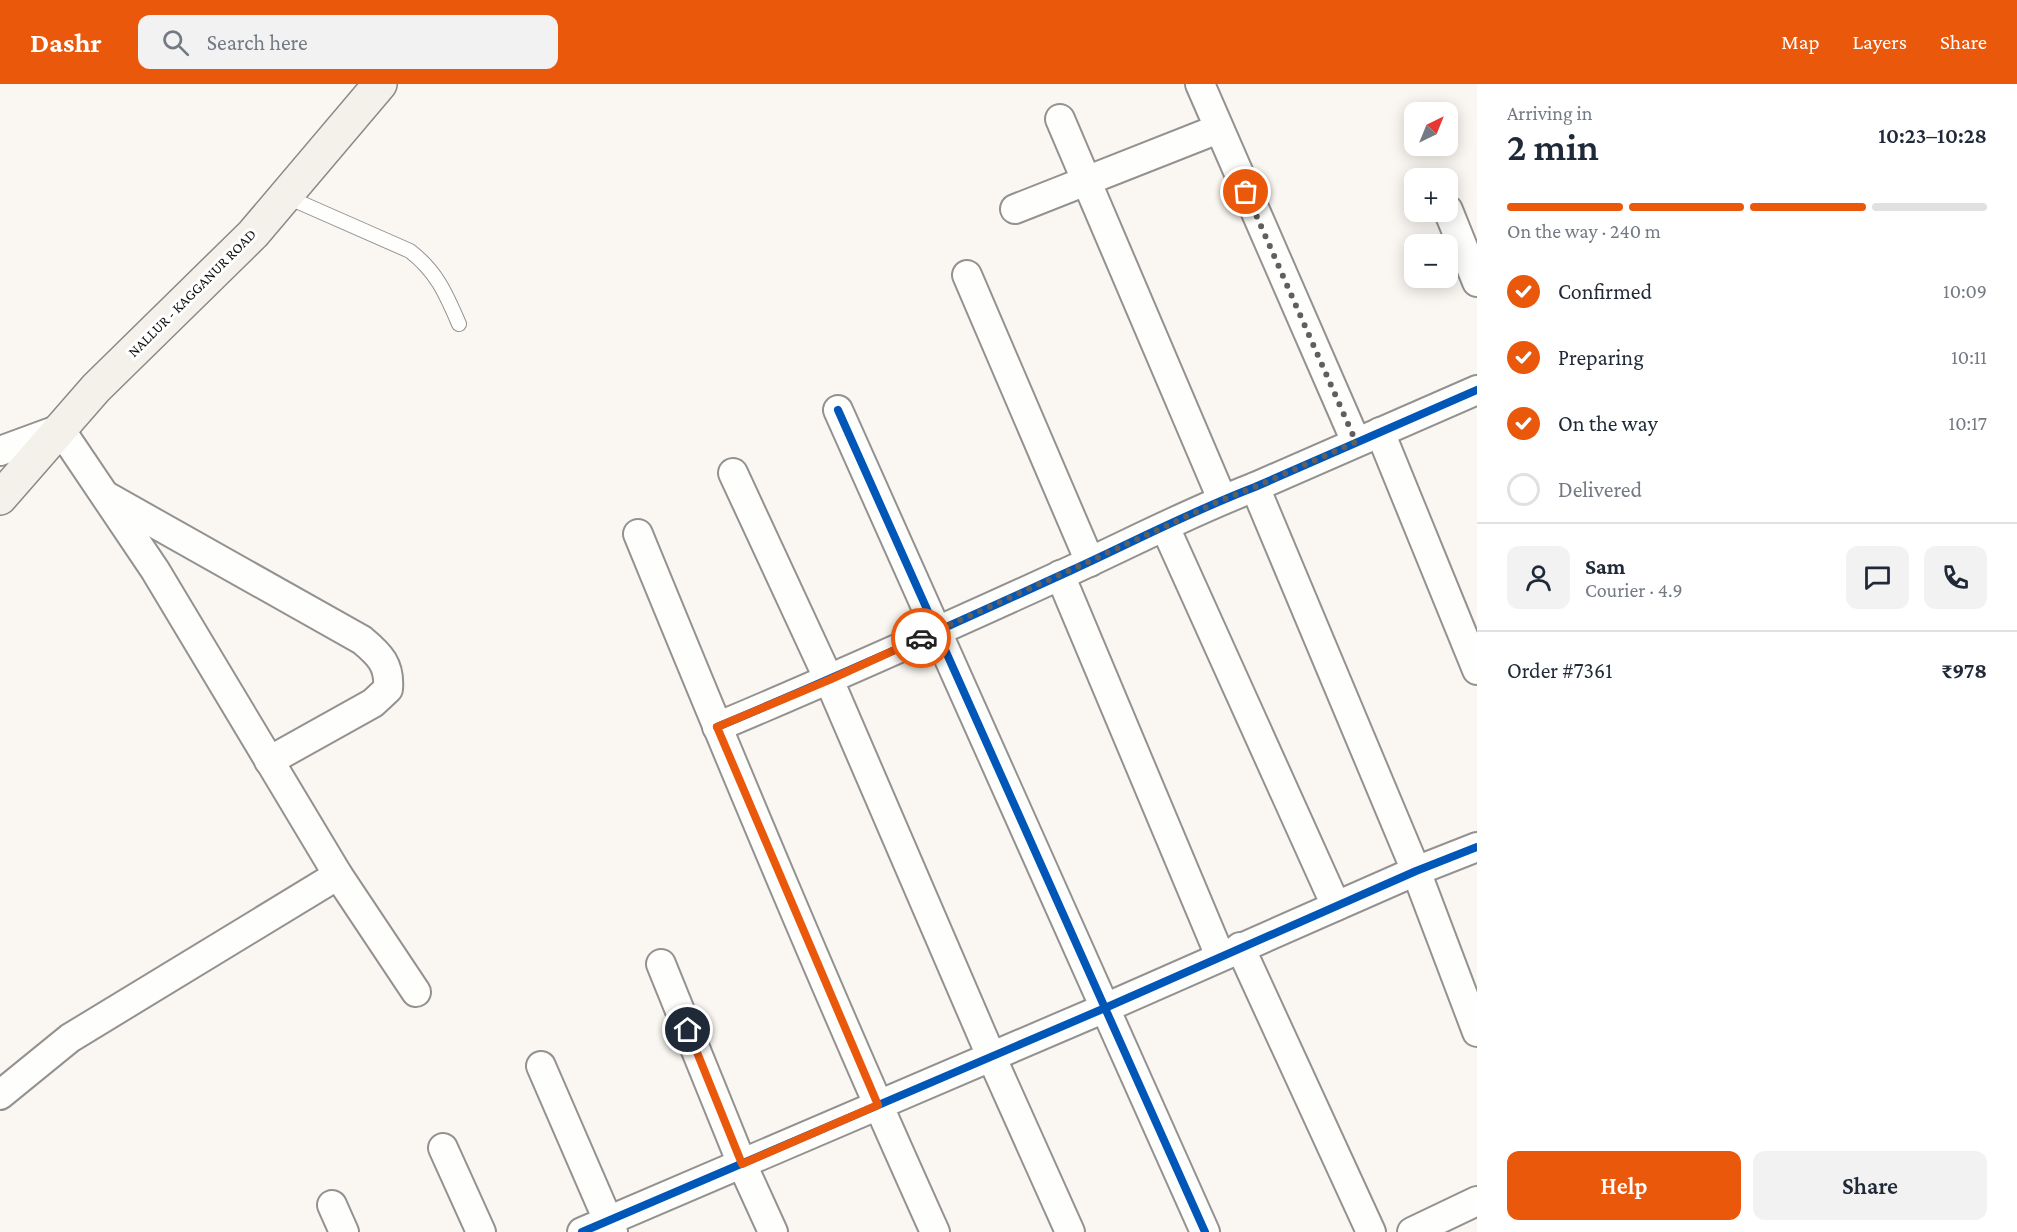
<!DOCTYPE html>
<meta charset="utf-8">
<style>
body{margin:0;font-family:"Crimson Pro",serif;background:#f2f2f3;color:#1f2937;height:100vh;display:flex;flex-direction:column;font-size:22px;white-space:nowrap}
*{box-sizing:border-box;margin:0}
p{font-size:20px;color:#747a83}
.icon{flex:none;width:33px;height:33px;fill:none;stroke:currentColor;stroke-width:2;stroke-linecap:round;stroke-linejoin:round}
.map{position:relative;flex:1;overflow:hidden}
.sheet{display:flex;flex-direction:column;background:#fff;width:540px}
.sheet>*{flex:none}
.needle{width:39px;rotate:43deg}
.controls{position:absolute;left:1404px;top:18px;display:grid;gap:12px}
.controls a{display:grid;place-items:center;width:54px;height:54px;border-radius:12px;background:#fff;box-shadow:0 3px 15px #0003;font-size:30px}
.pin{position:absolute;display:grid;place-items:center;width:51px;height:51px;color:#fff;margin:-26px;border:3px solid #fff;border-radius:50%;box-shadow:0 2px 6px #0007}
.courier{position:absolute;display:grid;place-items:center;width:60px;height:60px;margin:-30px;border:4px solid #ea580c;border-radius:50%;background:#fff;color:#222;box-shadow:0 2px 8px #0007}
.headline em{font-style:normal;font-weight:600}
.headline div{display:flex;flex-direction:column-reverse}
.headline{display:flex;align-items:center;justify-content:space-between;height:102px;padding:0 30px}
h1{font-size:39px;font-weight:600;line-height:45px}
.bar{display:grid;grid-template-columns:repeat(4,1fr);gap:9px 6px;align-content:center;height:72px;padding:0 30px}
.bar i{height:8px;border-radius:4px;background:#e0e1e3}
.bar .on{background:#ea580c}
.bar p{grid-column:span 4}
.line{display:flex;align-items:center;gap:15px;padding:0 30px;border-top:2px solid #e0e1e3}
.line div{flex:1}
.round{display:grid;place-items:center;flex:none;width:63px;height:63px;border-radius:12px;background:#f2f2f3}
ol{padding:0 30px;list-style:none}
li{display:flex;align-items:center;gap:18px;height:66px}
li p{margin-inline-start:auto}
li .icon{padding:6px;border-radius:50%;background:#ea580c;color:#fff;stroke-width:4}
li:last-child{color:#747a83}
li i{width:33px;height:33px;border:3px solid #e0e1e3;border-radius:50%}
.cta{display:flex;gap:12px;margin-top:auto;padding:12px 30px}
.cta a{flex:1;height:69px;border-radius:12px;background:#ea580c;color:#fff;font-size:24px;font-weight:600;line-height:69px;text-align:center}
.cta a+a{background:#f2f2f3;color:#1f2937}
header{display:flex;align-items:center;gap:36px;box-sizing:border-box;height:84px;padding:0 30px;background:#ea580c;color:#fff}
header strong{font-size:28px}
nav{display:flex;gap:33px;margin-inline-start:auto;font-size:21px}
.search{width:420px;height:54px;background:#f2f2f3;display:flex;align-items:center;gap:15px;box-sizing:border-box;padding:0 21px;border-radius:12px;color:#747a83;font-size:22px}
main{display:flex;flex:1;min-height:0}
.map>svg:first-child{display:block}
</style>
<header>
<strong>Dashr</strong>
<div class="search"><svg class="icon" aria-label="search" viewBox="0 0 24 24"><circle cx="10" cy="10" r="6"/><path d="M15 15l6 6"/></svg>Search here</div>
<nav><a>Map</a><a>Layers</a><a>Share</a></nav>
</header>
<main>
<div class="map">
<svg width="1477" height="1148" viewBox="0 0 1477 1148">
<rect width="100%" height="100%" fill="#faf7f2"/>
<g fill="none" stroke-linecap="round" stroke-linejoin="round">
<defs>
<path id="lane" d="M285,112L410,167C437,188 446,210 459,240"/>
<g id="street">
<polyline points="1200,0 1356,358"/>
<polyline points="1060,35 1222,415"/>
<polyline points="1015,125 1218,45"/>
<polyline points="1448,126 1477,198"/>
<polyline points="967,191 1090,478"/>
<polyline points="838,326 1205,1148"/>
<polyline points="1380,348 1477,586"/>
<polyline points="0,367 60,345 155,486 338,791 416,908"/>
<polyline points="733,389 829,596 991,972 1070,1148"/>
<polyline points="1255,403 1416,787 1477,948"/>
<path d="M108,413L362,556C380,571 390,581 388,605L373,619L269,677"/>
<polyline points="1165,443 1336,822"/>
<path d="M638,450C734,684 831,918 935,1148"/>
<polyline points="1060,491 1220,872"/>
<path d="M717,643C836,593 954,540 1072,486C1133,458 1192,427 1255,403L1477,306"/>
<polyline points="1240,863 1371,1148"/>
<polyline points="661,880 742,1080 773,1148"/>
<polyline points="541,982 613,1148"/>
<polyline points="0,1011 70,954 338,791"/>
<polyline points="443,1064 481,1148"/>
<polyline points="332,1121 344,1148"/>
<polyline points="582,1148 1105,924 1416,787 1477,763"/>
<polyline points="1412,1148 1477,1117"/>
</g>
<polyline id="secondary" points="0,414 96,304 253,150 380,0"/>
</defs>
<use href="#lane" stroke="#949290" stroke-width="16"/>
<use href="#street" stroke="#949290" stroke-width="32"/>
<use href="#secondary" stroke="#8a8987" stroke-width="36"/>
<use href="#lane" stroke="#fefefd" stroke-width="14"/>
<use href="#street" stroke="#fefefd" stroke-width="28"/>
<use href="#secondary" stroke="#f4f1ea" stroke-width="33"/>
<defs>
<g id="cycleway">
<polyline points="838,326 1205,1148"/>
<path d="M717,643C836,593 954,540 1072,486C1133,458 1192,427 1255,403L1477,306"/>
<polyline points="582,1148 1105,924 1416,787 1477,763"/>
</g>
</defs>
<use href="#cycleway" stroke="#fff" stroke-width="11"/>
<use href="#cycleway" stroke="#0057b8" stroke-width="8"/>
</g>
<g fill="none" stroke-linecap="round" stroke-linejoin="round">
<polyline stroke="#605f5d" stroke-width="6" stroke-dasharray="0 10.8" points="921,554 1075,484 1222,416 1255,403 1356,358 1246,108"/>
<polyline stroke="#ea580c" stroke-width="8" points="688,946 742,1080 878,1021 717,643 829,596 921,554"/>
</g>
<g text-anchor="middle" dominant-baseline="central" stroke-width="6" stroke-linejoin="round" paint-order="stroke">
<g font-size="15" fill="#0d0d0d" stroke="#fff">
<text transform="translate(192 209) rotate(-45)">NALLUR - KAGGANUR ROAD</text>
</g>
</g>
</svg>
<div class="controls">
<a><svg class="needle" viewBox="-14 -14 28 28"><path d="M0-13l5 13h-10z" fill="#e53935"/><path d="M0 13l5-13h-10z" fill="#747a83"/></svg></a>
<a>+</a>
<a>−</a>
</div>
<div class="pin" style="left:1246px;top:108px;background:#ea580c"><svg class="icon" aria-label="bag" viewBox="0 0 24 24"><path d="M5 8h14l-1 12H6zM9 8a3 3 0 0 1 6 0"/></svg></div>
<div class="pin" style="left:688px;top:946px;background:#1f2937"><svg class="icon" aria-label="home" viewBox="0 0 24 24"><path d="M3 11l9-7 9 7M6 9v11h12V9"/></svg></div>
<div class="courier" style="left:921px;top:554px"><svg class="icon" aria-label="car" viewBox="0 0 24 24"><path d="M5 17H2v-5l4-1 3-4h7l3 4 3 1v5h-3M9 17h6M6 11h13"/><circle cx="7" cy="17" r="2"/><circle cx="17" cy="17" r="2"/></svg></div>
</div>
<section class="sheet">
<div class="headline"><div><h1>2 min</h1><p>Arriving in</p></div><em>10:23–10:28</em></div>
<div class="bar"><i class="on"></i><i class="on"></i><i class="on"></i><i></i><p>On the way · 240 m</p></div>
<ol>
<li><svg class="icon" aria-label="check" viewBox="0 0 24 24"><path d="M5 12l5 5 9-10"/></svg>Confirmed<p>10:09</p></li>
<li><svg class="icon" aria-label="check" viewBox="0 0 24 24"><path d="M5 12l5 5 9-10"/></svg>Preparing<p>10:11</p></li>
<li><svg class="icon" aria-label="check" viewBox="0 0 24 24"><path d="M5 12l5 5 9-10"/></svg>On the way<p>10:17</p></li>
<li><i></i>Delivered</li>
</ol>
<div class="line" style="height:108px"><a class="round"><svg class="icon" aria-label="person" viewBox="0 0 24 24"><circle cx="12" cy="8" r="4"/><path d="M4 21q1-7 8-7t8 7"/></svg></a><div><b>Sam</b><p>Courier · 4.9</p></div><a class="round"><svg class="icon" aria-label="chat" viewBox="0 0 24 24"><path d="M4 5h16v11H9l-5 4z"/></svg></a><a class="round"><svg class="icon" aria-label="phone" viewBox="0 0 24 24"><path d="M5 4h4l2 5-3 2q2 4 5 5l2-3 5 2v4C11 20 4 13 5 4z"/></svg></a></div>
<div class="line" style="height:78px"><div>Order #7361</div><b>₹978</b></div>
<div class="cta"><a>Help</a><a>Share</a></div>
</section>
</main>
